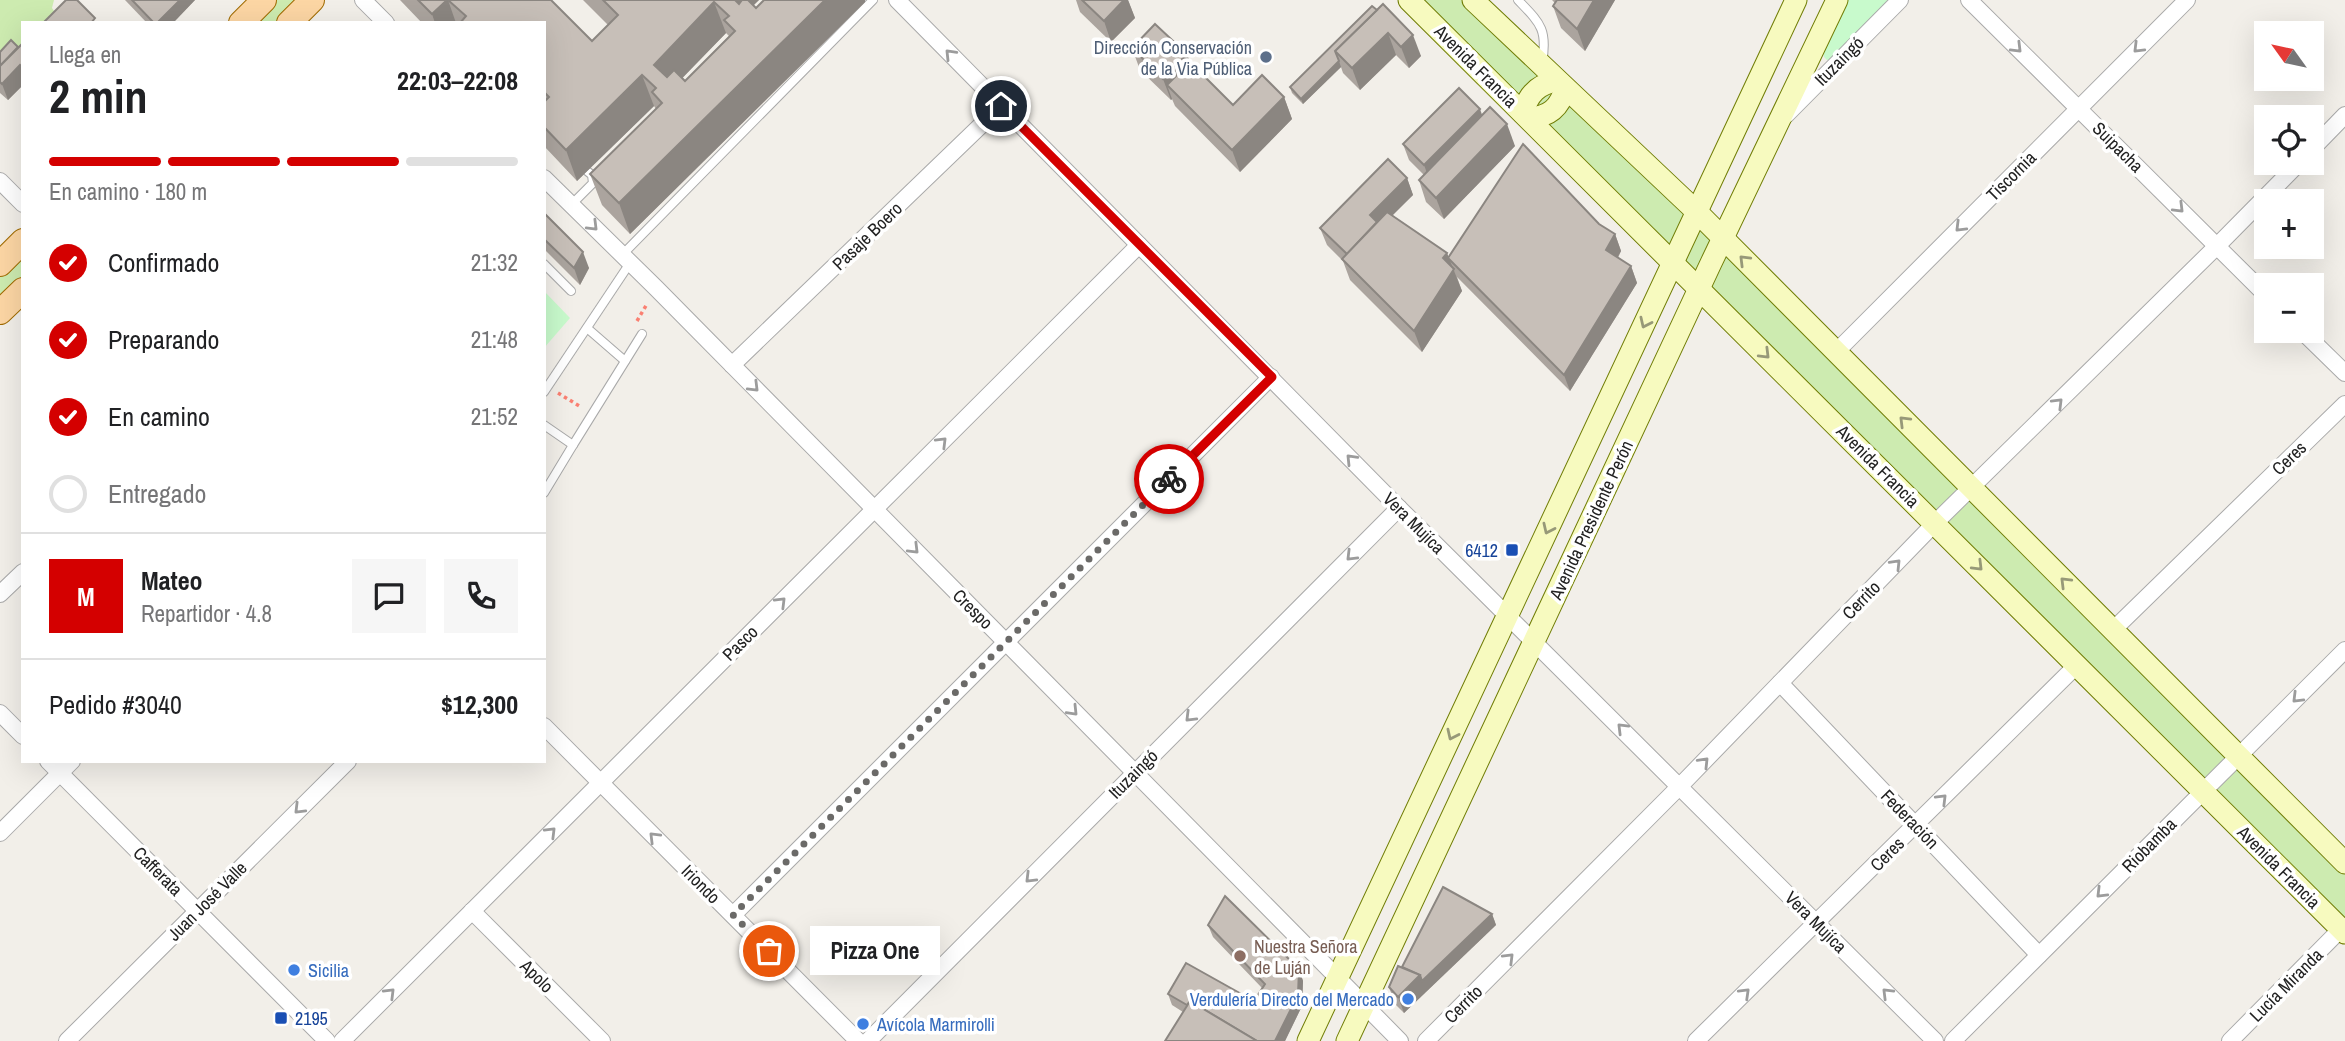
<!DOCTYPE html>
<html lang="es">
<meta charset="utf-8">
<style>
body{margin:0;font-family:"Archivo Narrow",sans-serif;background:#f6f6f6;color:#202124;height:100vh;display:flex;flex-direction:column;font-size:26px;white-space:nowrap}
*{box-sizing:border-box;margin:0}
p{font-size:23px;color:#757577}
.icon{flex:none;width:38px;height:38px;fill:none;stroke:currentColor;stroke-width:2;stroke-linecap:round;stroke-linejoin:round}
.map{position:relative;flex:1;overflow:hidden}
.details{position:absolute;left:21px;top:21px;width:525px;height:742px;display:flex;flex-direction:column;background:#fff;border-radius:0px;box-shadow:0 7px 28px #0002}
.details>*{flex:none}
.needle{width:46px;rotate:303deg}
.tools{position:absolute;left:2254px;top:21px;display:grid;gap:14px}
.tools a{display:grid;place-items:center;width:70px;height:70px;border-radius:0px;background:#fff;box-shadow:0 7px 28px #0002;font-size:35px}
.pin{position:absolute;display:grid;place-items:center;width:60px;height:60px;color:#fff;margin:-30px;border:4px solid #fff;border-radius:50%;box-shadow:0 2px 7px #0007}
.courier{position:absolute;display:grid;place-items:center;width:70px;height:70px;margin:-35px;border:5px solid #d40000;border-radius:50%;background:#fff;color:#222;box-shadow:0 2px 9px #0007}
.bubble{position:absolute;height:49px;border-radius:0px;background:#fff;box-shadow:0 7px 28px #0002;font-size:23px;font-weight:700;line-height:49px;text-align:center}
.head em{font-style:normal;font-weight:700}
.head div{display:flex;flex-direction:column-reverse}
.head{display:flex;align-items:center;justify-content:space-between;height:119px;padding:0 28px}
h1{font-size:46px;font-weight:700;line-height:52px}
.bar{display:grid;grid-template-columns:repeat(4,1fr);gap:10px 7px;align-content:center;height:84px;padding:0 28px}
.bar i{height:9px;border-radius:5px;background:#e0e0e0}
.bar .selected{background:#d40000}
.bar p{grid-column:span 4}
.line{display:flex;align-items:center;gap:18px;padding:0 28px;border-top:2px solid #e0e0e0}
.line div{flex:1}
.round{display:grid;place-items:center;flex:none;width:74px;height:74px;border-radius:0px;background:#f6f6f6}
ol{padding:0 28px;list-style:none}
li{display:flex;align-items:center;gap:21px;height:77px}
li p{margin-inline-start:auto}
li .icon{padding:7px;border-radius:50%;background:#d40000;color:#fff;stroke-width:4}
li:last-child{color:#757577}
li i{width:38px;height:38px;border:4px solid #e0e0e0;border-radius:50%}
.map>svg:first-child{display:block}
</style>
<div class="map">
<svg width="2345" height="1041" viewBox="0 0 2345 1041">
<rect width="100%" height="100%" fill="#f2efe9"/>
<g fill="#cdebb0">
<polygon points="0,0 54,0 52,8 62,23 23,23 23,58 0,64"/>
<polygon points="264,0 312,0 289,23 241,23"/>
<polygon points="1409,0 1473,0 2345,863 2345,933"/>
<polygon points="23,241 23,290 0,312 0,264"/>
</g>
<g fill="#c8facc">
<polygon points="1847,0 1891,0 1831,60 1827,60 1824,57 1823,50"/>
<polygon points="544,291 570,318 544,348"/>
</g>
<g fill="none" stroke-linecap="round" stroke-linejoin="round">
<defs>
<g id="lane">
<path d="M1518,0C1540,23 1548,29 1542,63"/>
<polyline points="571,205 593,183 592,175 587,171"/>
<polyline points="622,255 873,0"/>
<polyline points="544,264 571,291"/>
<polyline points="587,328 625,361"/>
<polyline points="544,392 630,263"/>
<polyline points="544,425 573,445 642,334"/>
<polyline points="544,493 573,445"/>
</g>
<g id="street">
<polyline points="363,0 386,23"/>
<polyline points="897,0 1399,508 1935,1041"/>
<polyline points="1969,0 2266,295"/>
<polyline points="1786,115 1900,0"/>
<polyline points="2312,149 2345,115"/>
<polyline points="544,178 656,288 1400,1041"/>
<polyline points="0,181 23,204"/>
<polyline points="2302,331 2345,373"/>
<polyline points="1836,352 2187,0"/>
<polyline points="732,365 1001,106"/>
<polyline points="0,594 23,572"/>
<polyline points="2113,630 2345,404"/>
<polyline points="1780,683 2039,955"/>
<polyline points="0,713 23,736"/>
<polyline points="544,726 858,1041"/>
<polyline points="48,761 327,1041"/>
<polyline points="0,833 72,761"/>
<polyline points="472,911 602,1041"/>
<polyline points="733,915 1271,377"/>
<polyline points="67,1041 348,761"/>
<polyline points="342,1041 1139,245"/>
<polyline points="868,1041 1399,508"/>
<polyline points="1426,1041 1680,786 1935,523 2217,246 2299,163"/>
<polyline points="1696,1041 2077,665"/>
<polyline points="1953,1041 2345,650"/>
<polyline points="2230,1041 2341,929"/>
</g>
<g id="secondary">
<polyline points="1409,0 2345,933"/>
<polyline points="1473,0 1697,212 2345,863"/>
<path d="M1523,113C1528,94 1538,84 1557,81"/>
<path d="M1529,118C1549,117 1560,108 1565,88"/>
<polyline points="1308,1041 1796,0"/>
<polyline points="1347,1041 1711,263 1837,0"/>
</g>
<g id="primary">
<polyline points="241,23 264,0"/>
<polyline points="289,23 312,0"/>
<polyline points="0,264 23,241"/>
<polyline points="0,312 23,290"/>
</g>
</defs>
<use href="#lane" stroke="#a9a9a9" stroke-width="10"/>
<use href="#street" stroke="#a9a9a9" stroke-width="18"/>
<use href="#secondary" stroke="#707d05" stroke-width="23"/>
<use href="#primary" stroke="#a06b00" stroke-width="26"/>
<g stroke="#fa8072" stroke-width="3.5" stroke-dasharray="3.5 3.5" stroke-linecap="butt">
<polyline points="637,321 647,304"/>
<polyline points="558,393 581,407"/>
</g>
<use href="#lane" stroke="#fff" stroke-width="8"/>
<use href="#street" stroke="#fff" stroke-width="16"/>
<use href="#secondary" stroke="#f7fabf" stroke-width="21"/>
<use href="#primary" stroke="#fcd6a4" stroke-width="24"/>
</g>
<g fill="#aba49e" fill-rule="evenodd">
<polygon points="125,0 195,0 173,23 147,23"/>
<path d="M400,0H551L592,41L608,25L583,0H759L753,5L756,8L865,2L630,234L602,205L590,174L656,109L654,106L577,181L544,146V23H422ZM726,33L729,36L685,81L682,78Z"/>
<polygon points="1076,0 1128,0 1135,18 1111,42 1080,12"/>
<polygon points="1552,0 1615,0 1585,51 1561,28 1553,6 1555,3"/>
<polygon points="1372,6 1421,56 1409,68 1396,55 1360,90 1343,73 1341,67 1303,104 1292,93 1290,87"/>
<polygon points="23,43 23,85 8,100 0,93 0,52 18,47"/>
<polygon points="1132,48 1190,62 1233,105 1284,97 1292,119 1240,172 1175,106 1172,99 1171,100 1140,70"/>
<polygon points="1482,115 1515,146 1444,219 1426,202 1419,180 1424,175 1409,160 1403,144"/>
<polygon points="1407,178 1413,195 1392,215 1447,253 1451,266 1448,258 1599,224 1615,234 1621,251 1618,258 1631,266 1637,283 1570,391 1457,277 1462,291 1422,352 1350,280 1343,261 1327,245 1320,228"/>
<polygon points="544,213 589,268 580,285 544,249"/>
<polygon points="1492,914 1496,925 1404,1013 1395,1004 1389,987 1402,967"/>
<polygon points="1208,925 1299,969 1303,981 1302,1006 1285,1041 1165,1041 1183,1012 1172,1005 1168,994 1254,1001 1262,988 1213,937"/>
</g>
<g fill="#8b8681">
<polygon points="180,0 195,0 173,23 157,23"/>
<polygon points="447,0 448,0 456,23 435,23 432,14"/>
<polygon points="729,0 759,0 737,22"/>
<polygon points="825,0 865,0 865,2 630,234 619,203"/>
<polygon points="1124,0 1128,0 1135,18 1111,42 1104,21"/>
<polygon points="1594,0 1615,0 1585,51 1577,29"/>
<polygon points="714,2 726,33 665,96 654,65"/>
<polygon points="1388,33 1396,55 1360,90 1352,68"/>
<polygon points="1413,35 1421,56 1409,68 1401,47"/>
<polygon points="1187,54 1195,76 1167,85 1172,99 1171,100 1163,79"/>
<polygon points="1339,61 1341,67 1303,104 1301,99"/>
<polygon points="20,65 23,72 23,85 8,100 2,84"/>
<polygon points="642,75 654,106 577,181 566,150"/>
<polygon points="1284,97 1292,119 1240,172 1232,150"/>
<polygon points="1480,109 1486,126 1430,181 1424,165"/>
<polygon points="1507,124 1515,146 1444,219 1436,198"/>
<polygon points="1407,178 1413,195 1380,228 1384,239 1353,270 1347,254 1370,215"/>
<polygon points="1615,234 1621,251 1612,267 1606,250"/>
<polygon points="583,252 589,268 580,285 574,268"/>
<polygon points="1447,253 1462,291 1422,352 1414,331 1443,258"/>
<polygon points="1631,266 1637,283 1570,391 1564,375"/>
<polygon points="1492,914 1496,925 1404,1013 1398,997 1420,975"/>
<polygon points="1299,969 1303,981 1302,1006 1285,1041 1275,1041"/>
</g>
<g fill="#c7bfb8" stroke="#8b8681" stroke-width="2" fill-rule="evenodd">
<polygon points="66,0 77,0 95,18 91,23 43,23"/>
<polygon points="132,0 180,0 157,23 154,23"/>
<polygon points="418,0 447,0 432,14"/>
<path d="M448,0H551L592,41L618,15L603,0H735L739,4L742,0H748L756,8L764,0H825L619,203L590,174L662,103L652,92L656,88L642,75L566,150L544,127V102L549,97L544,92V23H460L466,16ZM714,2L729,16L724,20L735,31L685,81L674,70L667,77L654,65Z"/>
<polygon points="1082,0 1124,0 1104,21"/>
<polygon points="1557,0 1594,0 1577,29 1553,6"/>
<polygon points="1383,4 1413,35 1401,47 1388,33 1352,68 1335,51"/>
<polygon points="1372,6 1377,10 1335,51 1339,61 1301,99 1290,87"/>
<polygon points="1155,24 1187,54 1163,79 1132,48"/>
<polygon points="11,40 18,47 0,66 0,52"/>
<polygon points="23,43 23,68 20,65 2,84 0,82 0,66"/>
<polygon points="1190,62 1233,105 1262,75 1284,97 1232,150 1167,85"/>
<polygon points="1459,88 1480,109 1424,165 1403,144"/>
<polygon points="1490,107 1507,124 1436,198 1419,180"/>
<polygon points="1523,144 1599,224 1615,234 1606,250 1631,266 1564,375 1448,258"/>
<polygon points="1388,159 1407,178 1370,215 1377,222 1347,254 1320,228"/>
<polygon points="1387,212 1447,253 1443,258 1454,269 1414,331 1342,259"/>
<polygon points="544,213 583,252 574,268 544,239"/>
<polygon points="1443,887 1492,914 1422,981 1420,975 1402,967"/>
<polygon points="1225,896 1299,969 1298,995 1275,1041 1257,1041 1190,1001 1187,1005 1168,994 1186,963 1254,1001 1265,984 1208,925"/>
<polygon points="1398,966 1420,975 1398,997 1389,987"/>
<polygon points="1190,1001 1257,1041 1165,1041"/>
</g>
<defs><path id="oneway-chevron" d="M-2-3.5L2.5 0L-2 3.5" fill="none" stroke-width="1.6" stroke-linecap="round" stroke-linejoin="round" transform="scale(1.75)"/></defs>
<g stroke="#9c9c9c">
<use href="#oneway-chevron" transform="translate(2017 48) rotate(45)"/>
<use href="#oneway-chevron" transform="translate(2138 48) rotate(135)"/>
<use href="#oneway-chevron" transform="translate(950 54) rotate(-134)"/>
<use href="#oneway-chevron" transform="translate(2179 208) rotate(45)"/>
<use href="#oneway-chevron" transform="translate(593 226) rotate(45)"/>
<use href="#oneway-chevron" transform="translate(1960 227) rotate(135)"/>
<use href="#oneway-chevron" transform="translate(754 387) rotate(45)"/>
<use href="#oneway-chevron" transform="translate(2058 403) rotate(-45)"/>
<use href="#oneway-chevron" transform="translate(942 442) rotate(-45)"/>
<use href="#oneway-chevron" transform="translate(1351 459) rotate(-134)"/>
<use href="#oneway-chevron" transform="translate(914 549) rotate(45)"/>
<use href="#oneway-chevron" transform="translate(1351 556) rotate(135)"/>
<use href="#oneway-chevron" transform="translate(1896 564) rotate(-46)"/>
<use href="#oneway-chevron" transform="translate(781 602) rotate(-45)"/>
<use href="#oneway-chevron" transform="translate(2297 698) rotate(135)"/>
<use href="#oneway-chevron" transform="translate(1073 711) rotate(46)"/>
<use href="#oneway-chevron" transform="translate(1190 717) rotate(135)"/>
<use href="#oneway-chevron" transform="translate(1622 728) rotate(-135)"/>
<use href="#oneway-chevron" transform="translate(1704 762) rotate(-46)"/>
<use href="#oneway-chevron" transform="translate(1942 799) rotate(-45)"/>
<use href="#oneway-chevron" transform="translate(299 809) rotate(135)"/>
<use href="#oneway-chevron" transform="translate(551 832) rotate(-45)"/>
<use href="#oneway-chevron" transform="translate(654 837) rotate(-135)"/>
<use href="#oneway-chevron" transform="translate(1030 878) rotate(135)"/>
<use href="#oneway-chevron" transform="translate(2101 893) rotate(135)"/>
<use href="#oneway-chevron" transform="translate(1509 958) rotate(-45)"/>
<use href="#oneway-chevron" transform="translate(390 993) rotate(-45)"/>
<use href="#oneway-chevron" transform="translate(1745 993) rotate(-44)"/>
<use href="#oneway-chevron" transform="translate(1887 993) rotate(-135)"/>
</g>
<g stroke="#979978">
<use href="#oneway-chevron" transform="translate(1744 260) rotate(-135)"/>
<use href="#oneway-chevron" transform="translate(1645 323) rotate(115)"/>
<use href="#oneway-chevron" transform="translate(1765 354) rotate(45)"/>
<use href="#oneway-chevron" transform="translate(1904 421) rotate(-135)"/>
<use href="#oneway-chevron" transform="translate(1548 529) rotate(115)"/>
<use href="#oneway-chevron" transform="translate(1978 566) rotate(45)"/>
<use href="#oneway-chevron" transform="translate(2065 582) rotate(-135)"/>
<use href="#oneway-chevron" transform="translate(1452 735) rotate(115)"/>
</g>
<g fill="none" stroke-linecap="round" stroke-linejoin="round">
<polyline stroke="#6b6a68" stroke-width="7" stroke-dasharray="0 12.6" points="769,951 733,915 1169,479"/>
<polyline stroke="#d40000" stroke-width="9" points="1001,106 1272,377 1169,479"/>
</g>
<circle fill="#5c6f8a" stroke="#fff" stroke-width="2.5" cx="1266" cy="57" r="7"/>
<g fill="#1a4fb4" stroke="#fff" stroke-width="2.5">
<rect x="1505" y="543" width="14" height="14" rx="3.5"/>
<rect x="274" y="1011" width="14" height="14" rx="3.5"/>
</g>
<circle fill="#8d6e63" stroke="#fff" stroke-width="2.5" cx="1240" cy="956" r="7"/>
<g fill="#3f7fe0" stroke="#fff" stroke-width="2.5">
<circle cx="294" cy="970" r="7"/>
<circle cx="1408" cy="999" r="7"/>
<circle cx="863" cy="1024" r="7"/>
</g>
<g text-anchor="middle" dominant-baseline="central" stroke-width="7" stroke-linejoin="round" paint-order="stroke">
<g font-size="18" fill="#4e5e75" stroke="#fff" text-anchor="end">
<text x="1252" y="47">Dirección Conservación<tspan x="1252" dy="21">de la Via Pública</tspan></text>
</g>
<g font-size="18" fill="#222" stroke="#fff">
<text transform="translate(1839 61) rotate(-45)">Ituzaingó</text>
<text transform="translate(1476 66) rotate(45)">Avenida Francia</text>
<text transform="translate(2118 147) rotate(45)">Suipacha</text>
<text transform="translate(2011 176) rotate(-45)">Tiscornia</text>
<text transform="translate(867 236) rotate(-44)">Pasaje Boero</text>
<text transform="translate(2289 458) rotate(-44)">Ceres</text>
<text transform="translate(1878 466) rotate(45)">Avenida Francia</text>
<text transform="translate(1591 520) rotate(-65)">Avenida Presidente Perón</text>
<text transform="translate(1414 523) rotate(45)">Vera Mujíca</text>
<text transform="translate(1861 600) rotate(-46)">Cerrito</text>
<text transform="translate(973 609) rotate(45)">Crespo</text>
<text transform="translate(740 643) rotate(-45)">Pasco</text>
<text transform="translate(1133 774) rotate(-45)">Ituzaingó</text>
<text transform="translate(1910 819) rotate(46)">Federación</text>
<text transform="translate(2149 845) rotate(-45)">Riobamba</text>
<text transform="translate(1887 854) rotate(-45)">Ceres</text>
<text transform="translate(2279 867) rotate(45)">Avenida Francia</text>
<text transform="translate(158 871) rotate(45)">Cafferata</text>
<text transform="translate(701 884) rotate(45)">Iriondo</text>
<text transform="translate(207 901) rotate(-45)">Juan José Valle</text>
<text transform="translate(1816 922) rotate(45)">Vera Mujíca</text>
<text transform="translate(537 976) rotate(45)">Apolo</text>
<text transform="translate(2286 985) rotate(-45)">Lucía Miranda</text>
<text transform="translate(1463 1004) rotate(-45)">Cerrito</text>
</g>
<g font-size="18" fill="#164399" stroke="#fff" text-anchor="end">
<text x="1498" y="550">6412</text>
<text x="295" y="1018" text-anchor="start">2195</text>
</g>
<g font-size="18" fill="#785e54" stroke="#fff" text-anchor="start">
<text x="1254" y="946">Nuestra Señora<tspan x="1254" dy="21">de Luján</tspan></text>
</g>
<g font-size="18" fill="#366cbe" stroke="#fff" text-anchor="start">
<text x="308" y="970">Sicilia</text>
<text x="1394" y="999" text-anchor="end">Verdulería Directo del Mercado</text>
<text x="877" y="1024">Avícola Marmirolli</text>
</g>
</g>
</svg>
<div class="tools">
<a><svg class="needle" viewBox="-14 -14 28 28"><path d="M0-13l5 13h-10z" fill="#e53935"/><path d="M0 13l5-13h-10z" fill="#757577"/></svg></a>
<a><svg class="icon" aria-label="locate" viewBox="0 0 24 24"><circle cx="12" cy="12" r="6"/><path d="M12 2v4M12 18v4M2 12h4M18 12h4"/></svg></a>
<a>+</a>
<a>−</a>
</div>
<div class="pin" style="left:769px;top:951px;background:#ea580c"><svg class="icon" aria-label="bag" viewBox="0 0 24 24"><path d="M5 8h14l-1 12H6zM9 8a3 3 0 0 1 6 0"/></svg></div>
<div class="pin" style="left:1001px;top:106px;background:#1f2937"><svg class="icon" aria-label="home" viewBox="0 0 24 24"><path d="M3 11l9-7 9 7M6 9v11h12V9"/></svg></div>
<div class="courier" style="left:1169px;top:479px"><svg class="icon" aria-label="bike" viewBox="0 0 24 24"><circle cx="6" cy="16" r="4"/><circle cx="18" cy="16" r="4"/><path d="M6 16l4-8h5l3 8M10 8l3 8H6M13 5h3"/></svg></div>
<div class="bubble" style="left:810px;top:926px;width:130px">Pizza One</div>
<section class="details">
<div class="head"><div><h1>2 min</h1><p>Llega en</p></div><em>22:03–22:08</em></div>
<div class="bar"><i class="selected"></i><i class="selected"></i><i class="selected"></i><i></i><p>En camino · 180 m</p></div>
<ol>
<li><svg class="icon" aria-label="check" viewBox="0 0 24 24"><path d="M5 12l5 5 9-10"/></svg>Confirmado<p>21:32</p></li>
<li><svg class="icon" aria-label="check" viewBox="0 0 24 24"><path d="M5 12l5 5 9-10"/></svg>Preparando<p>21:48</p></li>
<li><svg class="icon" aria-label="check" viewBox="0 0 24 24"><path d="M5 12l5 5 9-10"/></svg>En camino<p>21:52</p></li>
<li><i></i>Entregado</li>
</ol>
<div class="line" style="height:126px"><b class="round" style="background:#d40000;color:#fff">M</b><div><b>Mateo</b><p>Repartidor · 4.8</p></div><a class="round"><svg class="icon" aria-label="chat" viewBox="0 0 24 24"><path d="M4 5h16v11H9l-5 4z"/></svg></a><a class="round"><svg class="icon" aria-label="phone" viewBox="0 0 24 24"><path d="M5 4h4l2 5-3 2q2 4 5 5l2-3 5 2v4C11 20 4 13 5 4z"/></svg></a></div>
<div class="line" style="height:91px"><div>Pedido #3040</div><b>$12,300</b></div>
</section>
</div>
